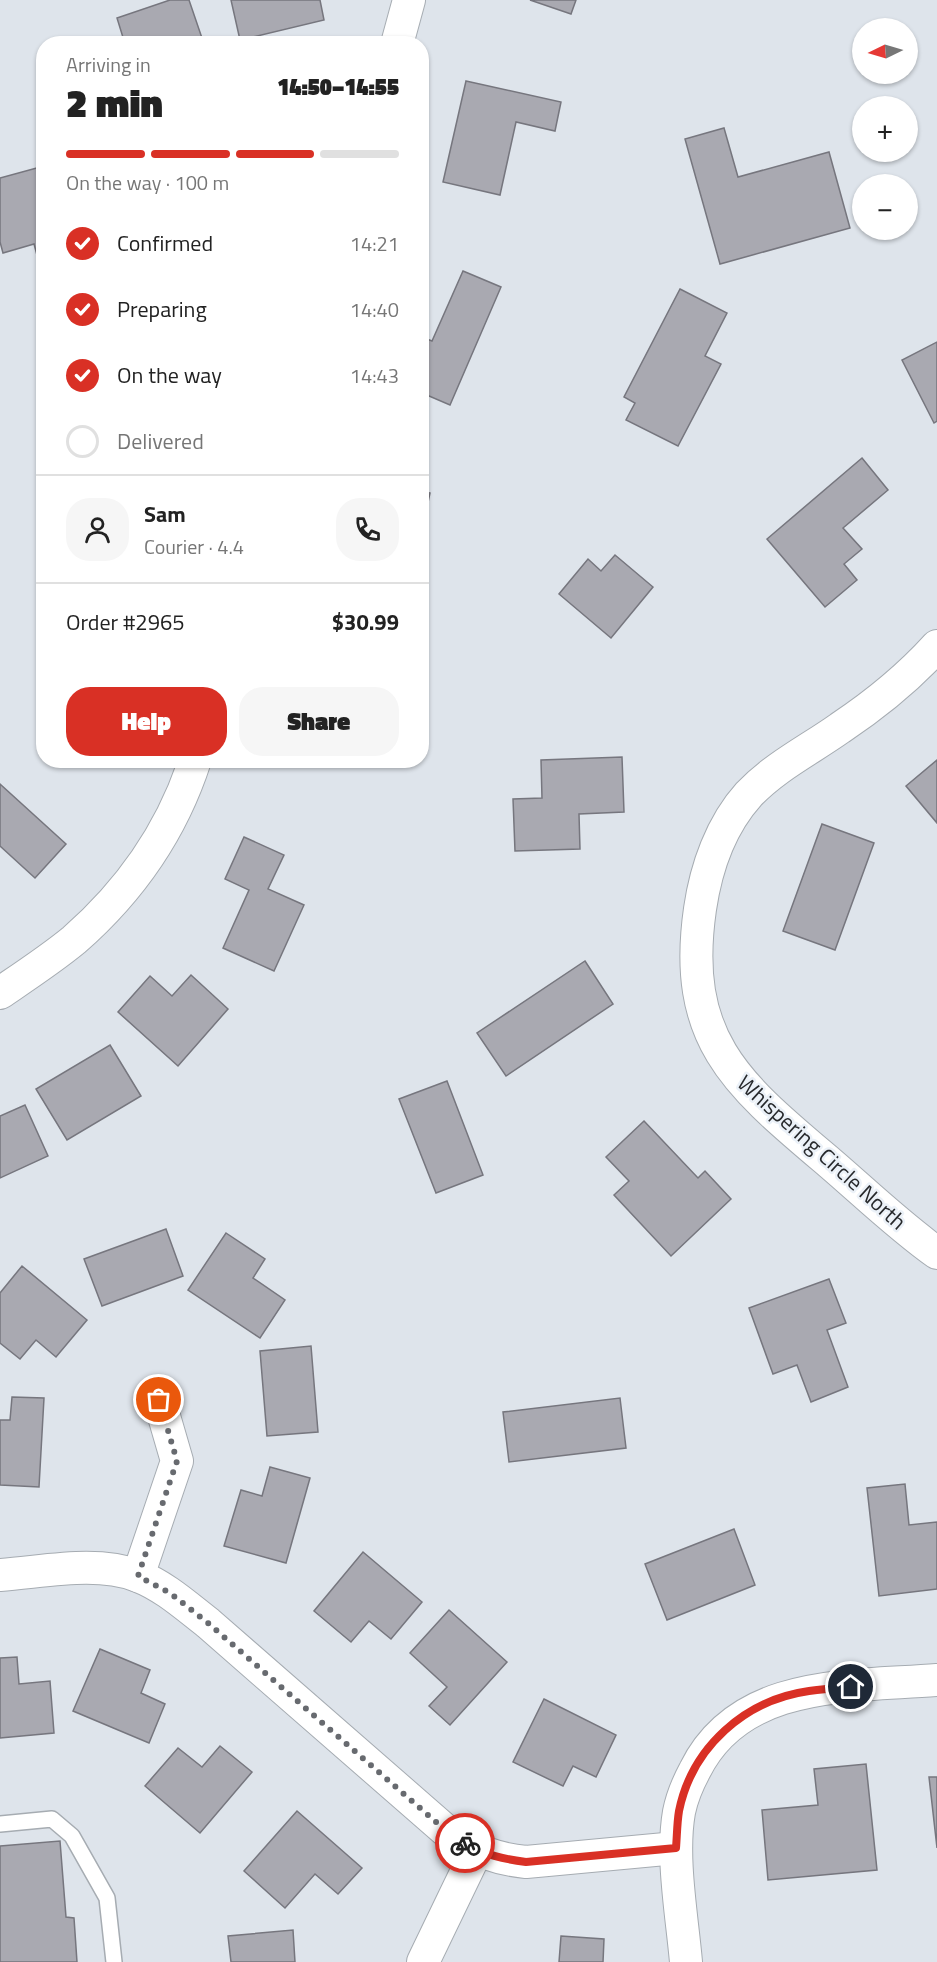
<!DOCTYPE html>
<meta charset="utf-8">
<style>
body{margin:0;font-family:"Titillium Web",sans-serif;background:#f6f6f6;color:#222;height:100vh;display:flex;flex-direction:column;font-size:22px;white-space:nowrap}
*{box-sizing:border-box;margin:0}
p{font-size:20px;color:#767676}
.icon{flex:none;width:33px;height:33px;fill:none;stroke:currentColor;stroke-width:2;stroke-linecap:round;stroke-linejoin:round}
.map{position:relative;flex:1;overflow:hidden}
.details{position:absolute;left:36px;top:36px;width:393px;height:732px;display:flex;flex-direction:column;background:#fff;border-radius:24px;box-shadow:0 2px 4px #0004}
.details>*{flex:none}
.needle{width:39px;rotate:265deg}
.fabs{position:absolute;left:852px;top:18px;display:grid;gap:12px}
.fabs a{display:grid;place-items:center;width:66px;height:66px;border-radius:50%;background:#fff;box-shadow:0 2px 4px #0004;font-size:30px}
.pin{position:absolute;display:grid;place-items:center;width:51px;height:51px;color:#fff;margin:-26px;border:3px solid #fff;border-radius:50%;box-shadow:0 2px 6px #0007}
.courier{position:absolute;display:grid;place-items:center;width:60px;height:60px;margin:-30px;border:4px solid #d93025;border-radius:50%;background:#fff;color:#222;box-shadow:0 2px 8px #0007}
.overview em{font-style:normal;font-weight:800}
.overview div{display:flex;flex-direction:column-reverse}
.overview{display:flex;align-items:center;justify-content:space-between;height:102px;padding:0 30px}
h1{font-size:39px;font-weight:800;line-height:45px}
.bar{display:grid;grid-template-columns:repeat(4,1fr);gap:9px 6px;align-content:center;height:72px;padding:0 30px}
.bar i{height:8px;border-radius:4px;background:#e0e0e0}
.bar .current{background:#d93025}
.bar p{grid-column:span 4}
.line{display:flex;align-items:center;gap:15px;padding:0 30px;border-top:2px solid #e0e0e0}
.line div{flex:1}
.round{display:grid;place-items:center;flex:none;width:63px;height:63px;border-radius:24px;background:#f6f6f6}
ol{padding:0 30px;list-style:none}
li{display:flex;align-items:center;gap:18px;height:66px}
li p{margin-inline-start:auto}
li .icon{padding:6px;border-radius:50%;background:#d93025;color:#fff;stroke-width:4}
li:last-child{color:#767676}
li i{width:33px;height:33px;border:3px solid #e0e0e0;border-radius:50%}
.primary-button{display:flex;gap:12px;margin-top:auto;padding:12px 30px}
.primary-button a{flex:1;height:69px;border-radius:24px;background:#d93025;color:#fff;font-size:24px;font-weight:800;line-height:69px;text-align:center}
.primary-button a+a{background:#f6f6f6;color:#222}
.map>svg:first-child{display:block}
</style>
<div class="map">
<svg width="937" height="1962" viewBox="0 0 937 1962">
<rect width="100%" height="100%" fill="#dee4eb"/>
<g fill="#a9a9b1" stroke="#76767e" stroke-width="1.5">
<polygon points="170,0 189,0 204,44 125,44 117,18"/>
<polygon points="231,0 320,0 324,20 240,40"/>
<polygon points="530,0 576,0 571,14"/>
<polygon points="466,81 561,102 555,131 516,122 500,195 443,182"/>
<polygon points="724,128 738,177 829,152 850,228 720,264 685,139"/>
<polygon points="44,166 44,253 37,255 34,244 3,253 0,242 0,178"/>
<polygon points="463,271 501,287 450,405 422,393 422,337 432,341"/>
<polygon points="680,289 727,313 705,356 721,364 678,446 626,420 635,403 624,397"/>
<polygon points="937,342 937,421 934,423 902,360"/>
<polygon points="862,458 888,490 843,528 862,549 844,564 857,580 825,607 767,539"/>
<polygon points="422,491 430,493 422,530"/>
<polygon points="615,555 653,587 611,638 559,594 588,559 601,571"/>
<polygon points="622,757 624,812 579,814 580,849 515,851 513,799 542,798 541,760"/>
<polygon points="937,760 937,823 906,786"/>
<polygon points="0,784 66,844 35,878 0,846"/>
<polygon points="822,824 874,843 835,950 783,931"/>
<polygon points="244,837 284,855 268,889 304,905 274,971 223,948 249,890 225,879"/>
<polygon points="585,961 613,1004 506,1076 477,1033"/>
<polygon points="191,975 228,1009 178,1066 118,1012 150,976 172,996"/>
<polygon points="110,1045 141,1096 67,1140 36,1089"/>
<polygon points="447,1081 483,1175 436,1193 399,1099"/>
<polygon points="25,1105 48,1156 0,1178 0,1116"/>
<polygon points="644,1121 698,1178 705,1171 731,1199 671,1256 614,1195 629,1181 606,1157"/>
<polygon points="166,1229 183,1276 102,1306 84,1259"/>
<polygon points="226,1233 265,1259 253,1278 285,1300 260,1338 188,1290"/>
<polygon points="22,1266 87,1320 56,1357 36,1340 20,1359 0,1343 0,1293"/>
<polygon points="829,1279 846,1323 827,1330 848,1387 811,1402 797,1365 773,1374 749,1308"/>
<polygon points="311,1346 318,1432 267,1436 260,1351"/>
<polygon points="12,1397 44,1398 39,1487 0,1485 0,1420 10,1420"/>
<polygon points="620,1398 626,1448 509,1462 503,1412"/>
<polygon points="270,1467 310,1478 286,1563 224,1546 241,1490 262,1496"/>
<polygon points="905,1484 909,1525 937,1522 937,1589 879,1596 867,1488"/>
<polygon points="734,1529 755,1585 667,1620 645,1564"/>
<polygon points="363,1552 422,1602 391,1639 369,1621 351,1642 314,1611"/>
<polygon points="449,1610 507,1662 450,1725 429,1706 447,1687 410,1653"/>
<polygon points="100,1649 150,1670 141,1693 165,1704 149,1743 73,1711"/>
<polygon points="17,1657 19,1684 50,1681 54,1733 0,1738 0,1658"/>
<polygon points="544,1699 616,1735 596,1777 573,1766 563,1786 513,1762"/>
<polygon points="220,1746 252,1772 200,1833 145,1786 178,1748 202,1767"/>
<polygon points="866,1764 877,1870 768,1880 762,1810 818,1805 814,1769"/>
<polygon points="929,1777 937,1777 937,1848"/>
<polygon points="297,1811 362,1868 338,1894 315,1874 285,1908 244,1871"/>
<polygon points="60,1841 66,1917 74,1918 77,1962 0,1962 0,1846"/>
<polygon points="293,1930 295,1962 231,1962 228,1936"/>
<polygon points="561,1936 604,1939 603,1962 559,1962"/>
</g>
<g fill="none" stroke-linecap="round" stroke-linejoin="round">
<defs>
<polyline id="service" points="0,1824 52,1819 72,1836 107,1898 114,1962"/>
<g id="minor">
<polyline points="397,44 409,0"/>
<path d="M937,646C908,678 876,704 840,728C809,750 776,766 749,794C721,825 706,868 700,909C681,1041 738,1085 830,1163C865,1193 899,1226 937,1253"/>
<path d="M0,993C25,976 51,959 74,940C130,891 172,831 195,760"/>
<path d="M0,1575C44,1572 96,1560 138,1576C164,1586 186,1606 208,1623L452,1836C477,1851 496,1859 526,1862L676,1848"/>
<polyline points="138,1576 177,1461 159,1399"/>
<polyline points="423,1962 477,1850"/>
<path d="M686,1962C682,1916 671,1857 679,1812C682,1797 688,1783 695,1770C740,1679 850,1687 937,1680"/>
</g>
</defs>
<use href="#service" stroke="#a6acb2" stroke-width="18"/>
<use href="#minor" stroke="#a6acb2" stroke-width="34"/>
<use href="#service" stroke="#fff" stroke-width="15"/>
<use href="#minor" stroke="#fff" stroke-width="32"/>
</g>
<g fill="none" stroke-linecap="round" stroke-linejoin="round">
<polyline stroke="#676a6f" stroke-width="6" stroke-dasharray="0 10.8" points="159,1400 177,1461 138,1576 170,1593 208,1623 452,1836 465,1843"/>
<path stroke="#d93025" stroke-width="8" d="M465,1843C484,1855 504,1859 526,1862L676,1848C677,1836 677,1823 679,1811C692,1747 745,1700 809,1691C823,1689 837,1688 851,1687"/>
</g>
<g text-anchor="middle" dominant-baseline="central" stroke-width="5" stroke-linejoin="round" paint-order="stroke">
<g font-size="22" fill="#27292c" stroke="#ebf1f8">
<text transform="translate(822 1152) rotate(42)">Whispering Circle North</text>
</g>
</g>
</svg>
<div class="fabs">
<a><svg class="needle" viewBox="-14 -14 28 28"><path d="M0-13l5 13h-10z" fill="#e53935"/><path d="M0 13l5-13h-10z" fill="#767676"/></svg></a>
<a>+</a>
<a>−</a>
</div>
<div class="pin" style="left:159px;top:1400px;background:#ea580c"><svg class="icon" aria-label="bag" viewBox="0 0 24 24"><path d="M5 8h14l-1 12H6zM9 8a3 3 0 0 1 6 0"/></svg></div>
<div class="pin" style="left:851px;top:1687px;background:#1f2937"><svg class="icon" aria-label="home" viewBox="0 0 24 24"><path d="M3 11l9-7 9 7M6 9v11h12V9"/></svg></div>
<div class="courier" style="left:465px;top:1843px"><svg class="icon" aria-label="bike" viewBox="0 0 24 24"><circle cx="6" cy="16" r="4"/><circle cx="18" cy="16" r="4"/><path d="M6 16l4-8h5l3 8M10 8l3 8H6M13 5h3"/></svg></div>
<section class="details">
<div class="overview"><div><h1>2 min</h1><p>Arriving in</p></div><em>14:50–14:55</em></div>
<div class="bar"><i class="current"></i><i class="current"></i><i class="current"></i><i></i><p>On the way · 100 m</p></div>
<ol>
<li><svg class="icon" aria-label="check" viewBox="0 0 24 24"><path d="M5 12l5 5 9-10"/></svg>Confirmed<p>14:21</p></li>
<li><svg class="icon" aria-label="check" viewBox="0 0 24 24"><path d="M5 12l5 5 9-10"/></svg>Preparing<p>14:40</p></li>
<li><svg class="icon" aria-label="check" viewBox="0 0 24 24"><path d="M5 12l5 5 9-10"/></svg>On the way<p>14:43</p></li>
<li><i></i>Delivered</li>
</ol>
<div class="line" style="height:108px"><a class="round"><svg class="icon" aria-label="person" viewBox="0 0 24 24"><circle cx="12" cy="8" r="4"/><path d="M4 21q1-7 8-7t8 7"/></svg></a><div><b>Sam</b><p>Courier · 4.4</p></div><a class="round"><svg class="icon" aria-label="phone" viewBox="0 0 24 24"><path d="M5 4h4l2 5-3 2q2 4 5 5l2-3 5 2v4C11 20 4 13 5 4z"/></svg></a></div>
<div class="line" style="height:78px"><div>Order #2965</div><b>$30.99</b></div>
<div class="primary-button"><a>Help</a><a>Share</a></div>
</section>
</div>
